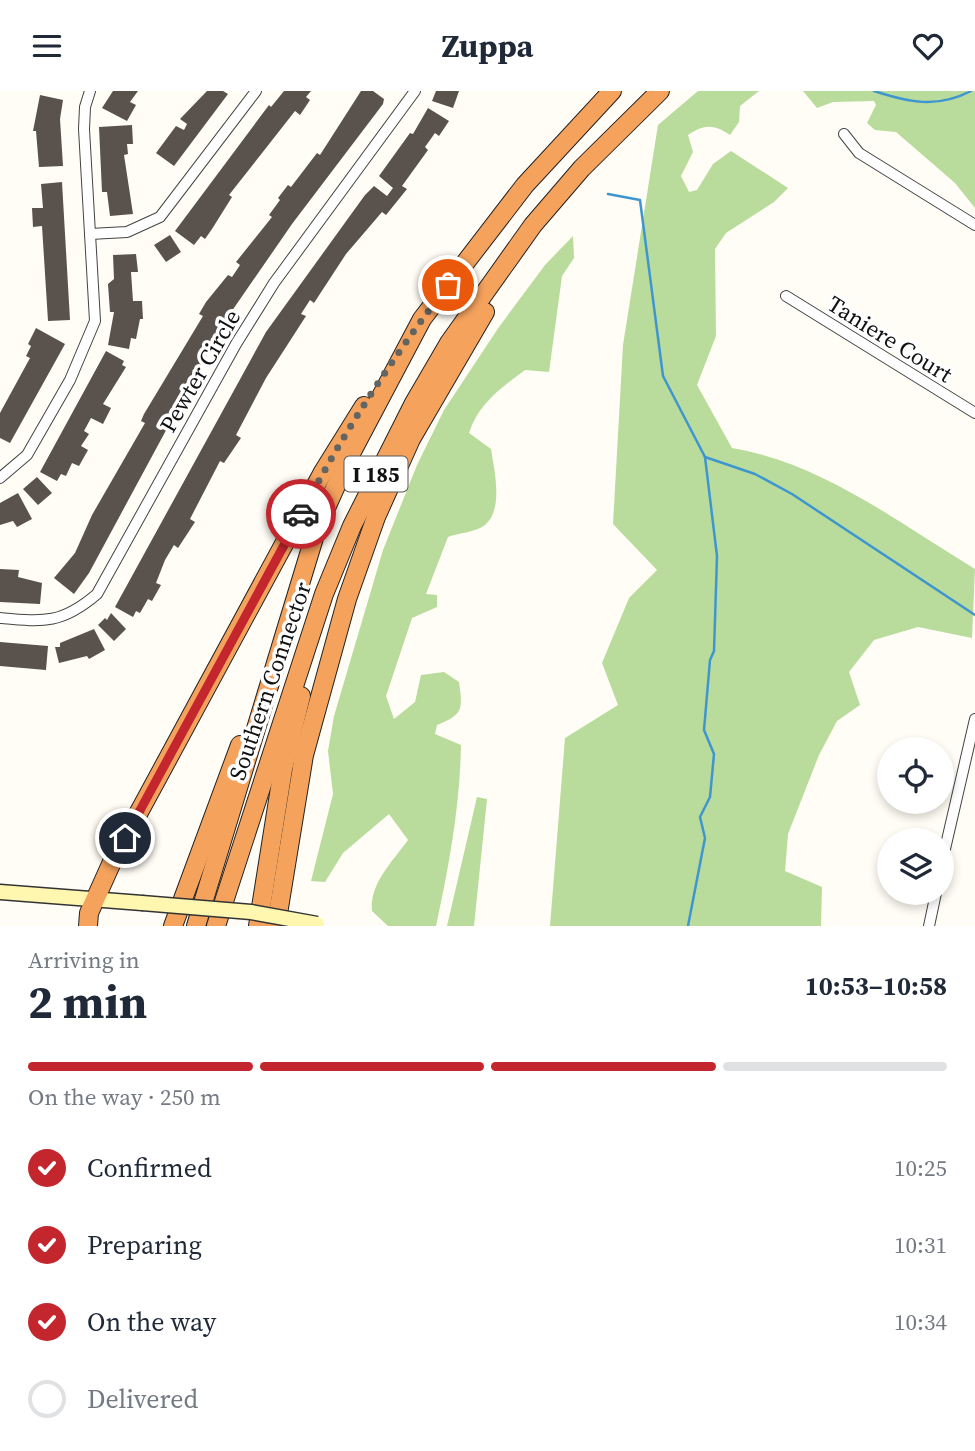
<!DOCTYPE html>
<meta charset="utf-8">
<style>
body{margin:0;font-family:"Source Serif 4",serif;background:#f6f6f7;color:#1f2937;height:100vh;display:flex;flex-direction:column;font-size:26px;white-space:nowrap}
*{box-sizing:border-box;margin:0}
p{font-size:23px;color:#747a83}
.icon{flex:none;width:38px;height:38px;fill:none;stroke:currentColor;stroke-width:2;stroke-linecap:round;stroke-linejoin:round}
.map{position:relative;height:835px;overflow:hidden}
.sheet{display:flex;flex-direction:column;background:#fff;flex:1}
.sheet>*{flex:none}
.fabs{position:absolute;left:877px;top:646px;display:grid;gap:14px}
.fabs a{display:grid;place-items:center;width:77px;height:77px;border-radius:50%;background:#fff;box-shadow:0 4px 10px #0003;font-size:35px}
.pin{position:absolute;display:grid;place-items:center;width:60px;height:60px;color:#fff;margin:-30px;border:4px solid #fff;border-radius:50%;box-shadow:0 2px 7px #0007}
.courier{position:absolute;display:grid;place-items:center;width:70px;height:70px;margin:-35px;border:5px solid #c4262e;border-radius:50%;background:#fff;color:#222;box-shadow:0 2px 9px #0007}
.headline em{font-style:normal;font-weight:700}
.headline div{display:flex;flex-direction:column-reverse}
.headline{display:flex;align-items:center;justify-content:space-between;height:119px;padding:0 28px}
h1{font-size:46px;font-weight:700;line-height:52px}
.bar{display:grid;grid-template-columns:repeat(4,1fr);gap:10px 7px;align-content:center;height:84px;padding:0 28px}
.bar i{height:9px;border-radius:5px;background:#e0e1e3}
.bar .current{background:#c4262e}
.bar p{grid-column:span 4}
ol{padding:0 28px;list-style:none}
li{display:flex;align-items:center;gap:21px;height:77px}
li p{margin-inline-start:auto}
li .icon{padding:7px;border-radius:50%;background:#c4262e;color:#fff;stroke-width:4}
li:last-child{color:#747a83}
li i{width:38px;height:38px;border:4px solid #e0e1e3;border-radius:50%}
header{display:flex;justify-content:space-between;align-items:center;height:91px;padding:0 28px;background:#fff;font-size:32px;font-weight:700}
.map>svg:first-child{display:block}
</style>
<header><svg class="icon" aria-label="menu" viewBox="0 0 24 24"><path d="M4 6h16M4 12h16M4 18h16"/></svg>Zuppa<svg class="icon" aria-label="heart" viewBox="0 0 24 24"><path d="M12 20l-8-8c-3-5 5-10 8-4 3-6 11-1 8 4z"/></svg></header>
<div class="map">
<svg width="975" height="835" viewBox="0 0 975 835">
<rect width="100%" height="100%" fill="#fffdf5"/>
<g fill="#b9dc9c">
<path d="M698,0H759L740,15L739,31L730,44C714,33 704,33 688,44L693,61L681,85L689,101L697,99L713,73L731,60L788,97L774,111L726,142L715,158L716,245L697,294L732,357C822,372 899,432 975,478L972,547L918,536L874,549L849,581L860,614L837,630L819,664L788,743L785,780L822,796L821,835H550L565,647L618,614L602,572L629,507L657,479L613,433L623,254L658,34Z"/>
<polygon points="803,0 975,0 975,117 955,92 896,41 875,39 867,32 876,14 874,10 833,11 817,17"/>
<path d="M573,145L574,167L562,185L549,281L525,279C501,297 479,312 469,342L491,358C494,378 504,418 485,434C477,441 458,442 448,446L426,503L437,504V516L412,527L386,605L394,628L415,611L421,584L444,581L459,591C463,619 463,623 437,634L435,643L461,654C460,715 449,775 436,835H388L372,820C369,793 393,770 408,749L389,723L343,762L325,791L311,790L333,703L328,660L334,625L383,459L417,374L444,319L499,236L545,174Z"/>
<polygon points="477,706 487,708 474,835 447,835"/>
</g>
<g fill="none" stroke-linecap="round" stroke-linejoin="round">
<g stroke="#3f96cf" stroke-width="2.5">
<path d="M874,0C908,11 937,18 971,0"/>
<polyline points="608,103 640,109 663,285 705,366 717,465 714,560 710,569 704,639 714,663 710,706 700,726 705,747 688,835"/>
<polyline points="705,366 755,383 792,403 975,524"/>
</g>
</g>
<g fill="#5a524d">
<polygon points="113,0 138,0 130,11 136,14 127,30 102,17"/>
<polygon points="207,0 223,0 228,3 174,75 156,62 176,35 184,39 187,33 180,28"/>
<polygon points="284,0 311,0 306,6 310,9 300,24 295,20 229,104 232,106 212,138 205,148 201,145 194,154 175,140 269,14 271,16"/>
<polygon points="361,0 373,0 384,8 383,13 292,133 225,230 89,482 74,503 54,487 75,462 92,424 145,332 141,330 144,323 203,225 199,223 206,211 228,184 232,186 240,174 236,171 272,126 269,124 280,109 278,107 288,94 291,96 317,62 320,64"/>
<polygon points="436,0 459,0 453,17 432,10"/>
<polygon points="40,4 63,9 60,28 63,75 39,76 36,40 33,40"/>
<polygon points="428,17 449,30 439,45 435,42 425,56 428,59 402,95 407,98 386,124 382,121 346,163 314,212 310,209 301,223 306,225 266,287 236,344 241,347 224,372 220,370 190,428 195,431 178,457 174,454 165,469 156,492 161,494 152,510 148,508 140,522 136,520 133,526 115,516 266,241 365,104 374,95 387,105 393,97 379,85 410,42 413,43"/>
<polygon points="132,34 133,53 127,53 128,63 124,64 133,123 110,125 107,101 102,101 99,36"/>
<polygon points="62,91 70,229 48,230 42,135 33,136 32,117 43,117 41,93"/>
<polygon points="170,144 181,161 166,171 154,154"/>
<polygon points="136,163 138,181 131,181 133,210 142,210 143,228 140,228 136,248 131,247 129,258 108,254 114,221 110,221 108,193 114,188 113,164"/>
<polygon points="36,237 65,253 10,352 0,347 0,322 30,267 26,265 31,255 28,253"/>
<polygon points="106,260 124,270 122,274 126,276 103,313 111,317 103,333 91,327 84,340 89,343 81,355 88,359 79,375 72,372 66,385 61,383 57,390 40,381"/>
<polygon points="37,386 52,402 38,414 23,398"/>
<polygon points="18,402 32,428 17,436 13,430 0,434 0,412"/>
<polygon points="0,478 19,479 18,486 42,492 40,513 0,511"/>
<polygon points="111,522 126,538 114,550 98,534 105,527 107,529"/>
<polygon points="94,538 105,559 89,568 87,565 59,572 55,556 60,556 60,552"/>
<polygon points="0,551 48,555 46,579 0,575"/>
</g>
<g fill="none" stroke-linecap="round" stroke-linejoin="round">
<defs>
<g id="street">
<polyline points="844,43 859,62 975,134"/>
<polyline points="90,143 127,141 160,126 256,0"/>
<polyline points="786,205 975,322"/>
<polyline points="0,387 27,364 70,289 95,230 84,38 85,16 90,0"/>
<path d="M0,527C44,531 62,533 97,503L236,253L274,192L415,0"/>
<polyline points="942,771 975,628"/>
<polyline points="929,835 936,802"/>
</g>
<polyline id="secondary" points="0,801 142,812"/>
<g id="highway">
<polyline points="88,835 89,822 112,771 323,381 364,315"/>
<polyline points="173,835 240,654"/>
<polyline points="196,835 317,437 348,368 422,228 525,94 612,0"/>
<polyline points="216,835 324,503 352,435 414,312 449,252 533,134 582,77 660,0"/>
<polyline points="258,835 283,678 301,605"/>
<polyline points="276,835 304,664 347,508 376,426 411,348 485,221"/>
</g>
</defs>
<use href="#street" stroke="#444" stroke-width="12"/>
<use href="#secondary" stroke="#333" stroke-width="17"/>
<use href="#highway" stroke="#222" stroke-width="20"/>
<use href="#street" stroke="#fff" stroke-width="10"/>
<use href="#secondary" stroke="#fff6b0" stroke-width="14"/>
<use href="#highway" stroke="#f5a25d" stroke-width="18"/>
<defs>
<polyline id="secondary-bridge" points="142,812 251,821 317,833"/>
</defs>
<use href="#secondary-bridge" stroke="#333" stroke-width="17" stroke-linecap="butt"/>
<use href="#secondary-bridge" stroke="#fff6b0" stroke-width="14"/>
</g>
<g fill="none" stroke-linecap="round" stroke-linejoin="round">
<path stroke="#646461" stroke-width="7" stroke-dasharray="0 12.6" d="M301,423C343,342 393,266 448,194"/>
<polyline stroke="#c4262e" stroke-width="9" points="125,747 301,423"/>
</g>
<g text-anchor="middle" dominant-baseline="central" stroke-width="7" stroke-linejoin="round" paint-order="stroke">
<rect fill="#fff" stroke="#585858" stroke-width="2" x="344.5" y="365.5" width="63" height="35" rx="5"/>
<g font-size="21" font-weight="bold" fill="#111">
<text x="376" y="383">I 185</text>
</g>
<g font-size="23" fill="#111" stroke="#fff">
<text transform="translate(890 248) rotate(32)">Taniere Court</text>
<text transform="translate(200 280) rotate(-60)">Pewter Circle</text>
<text transform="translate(270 590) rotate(-71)">Southern Connector</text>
</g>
</g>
</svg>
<div class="fabs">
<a><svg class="icon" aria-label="locate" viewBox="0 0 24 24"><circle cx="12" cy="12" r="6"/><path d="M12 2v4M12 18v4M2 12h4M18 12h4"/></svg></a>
<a><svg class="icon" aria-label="layers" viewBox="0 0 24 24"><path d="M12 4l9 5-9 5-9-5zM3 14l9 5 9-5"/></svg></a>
</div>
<div class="pin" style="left:448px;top:194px;background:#ea580c"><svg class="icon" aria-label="bag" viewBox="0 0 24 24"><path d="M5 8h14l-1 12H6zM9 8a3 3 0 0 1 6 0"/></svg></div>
<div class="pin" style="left:125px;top:747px;background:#1f2937"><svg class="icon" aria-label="home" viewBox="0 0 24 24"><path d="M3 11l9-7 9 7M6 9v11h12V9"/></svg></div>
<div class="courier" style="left:301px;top:423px"><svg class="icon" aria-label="car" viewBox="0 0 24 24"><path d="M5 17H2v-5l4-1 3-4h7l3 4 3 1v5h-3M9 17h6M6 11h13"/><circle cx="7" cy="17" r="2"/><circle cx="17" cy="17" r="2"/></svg></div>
</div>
<section class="sheet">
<div class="headline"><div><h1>2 min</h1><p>Arriving in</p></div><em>10:53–10:58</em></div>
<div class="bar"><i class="current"></i><i class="current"></i><i class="current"></i><i></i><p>On the way · 250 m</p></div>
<ol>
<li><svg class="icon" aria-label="check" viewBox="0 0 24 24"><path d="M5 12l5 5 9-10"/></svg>Confirmed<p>10:25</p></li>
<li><svg class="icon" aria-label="check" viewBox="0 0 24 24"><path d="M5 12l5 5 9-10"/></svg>Preparing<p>10:31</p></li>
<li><svg class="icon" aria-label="check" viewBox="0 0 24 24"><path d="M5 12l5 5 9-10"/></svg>On the way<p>10:34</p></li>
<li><i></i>Delivered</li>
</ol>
</section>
